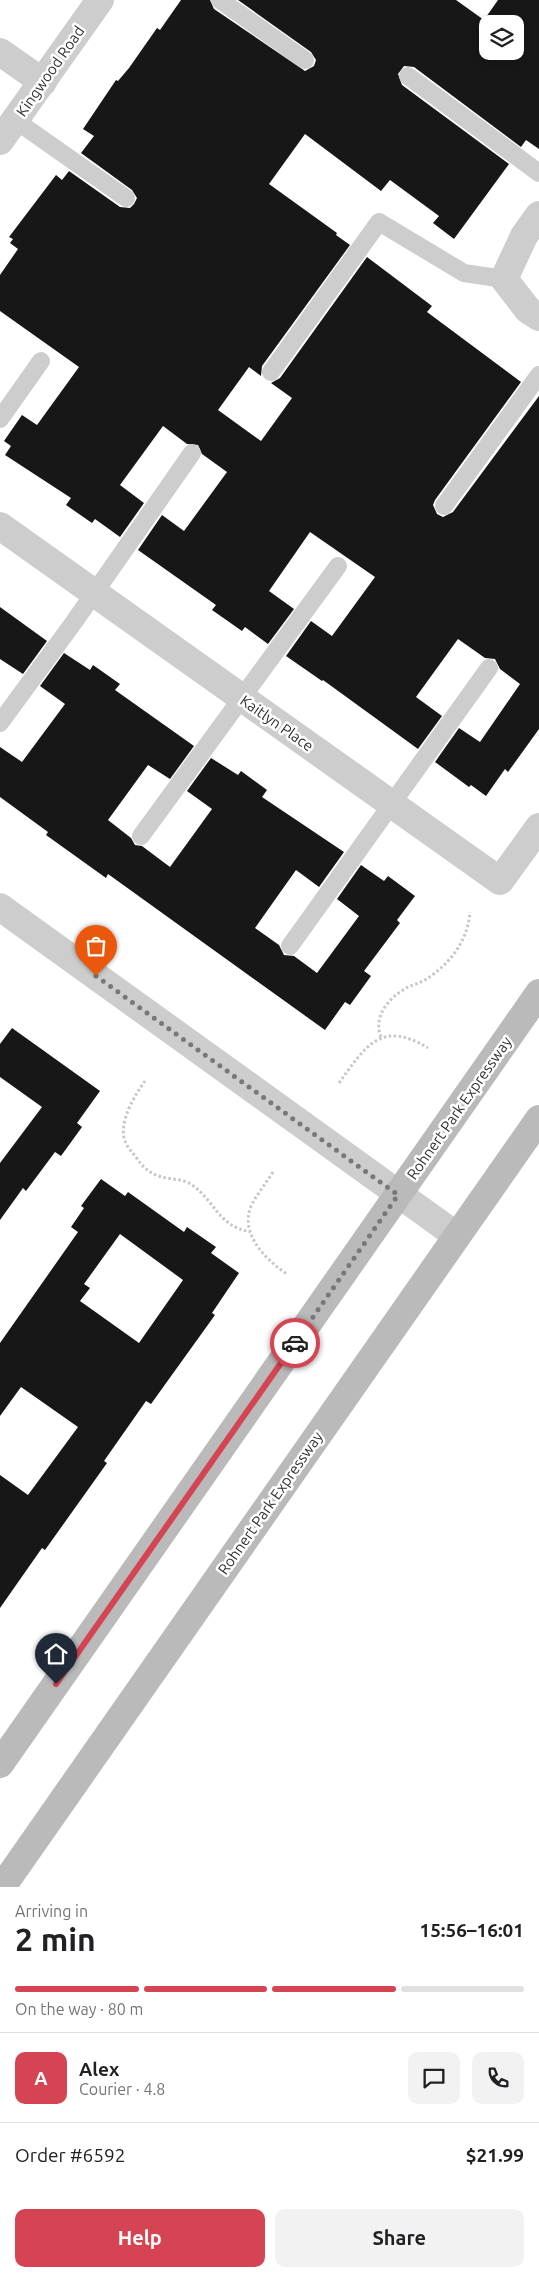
<!DOCTYPE html>
<meta charset="utf-8">
<style>
body{margin:0;font-family:Ubuntu,sans-serif;background:#f2f2f2;color:#202124;height:100vh;display:flex;flex-direction:column;font-size:19px;white-space:nowrap}
*{box-sizing:border-box;margin:0}
p{font-size:16px;color:#757577}
.icon{flex:none;width:28px;height:28px;fill:none;stroke:currentColor;stroke-width:2;stroke-linecap:round;stroke-linejoin:round}
.map{position:relative;height:1887px;overflow:hidden}
.details{display:flex;flex-direction:column;background:#fff;flex:1}
.details>*{flex:none}
.buttons{position:absolute;left:479px;top:15px;display:grid;gap:10px}
.buttons a{display:grid;place-items:center;width:45px;height:45px;border-radius:10px;background:#fff;box-shadow:0 2px 8px #0003;font-size:25px}
.pin{position:absolute;display:grid;place-items:center;width:42px;height:42px;color:#fff;margin:-51px -21px;border-radius:50% 50% 50% 0;rotate:-45deg;box-shadow:0 0 5px #0007}
.pin .icon{rotate:45deg}
.courier{position:absolute;display:grid;place-items:center;width:50px;height:50px;margin:-25px;border:4px solid #d44453;border-radius:50%;background:#fff;color:#222;box-shadow:0 1px 6px #0007}
.head em{font-style:normal;font-weight:600}
.head div{display:flex;flex-direction:column-reverse}
.head{display:flex;align-items:center;justify-content:space-between;height:85px;padding:0 15px}
h1{font-size:32px;font-weight:600;line-height:38px}
.bar{display:grid;grid-template-columns:repeat(4,1fr);gap:8px 5px;align-content:center;height:60px;padding:0 15px}
.bar i{height:6px;border-radius:4px;background:#e0e0e0}
.bar .on{background:#d44453}
.bar p{grid-column:span 4}
.line{display:flex;align-items:center;gap:12px;padding:0 15px;border-top:1px solid #e0e0e0}
.line div{flex:1}
.round{display:grid;place-items:center;flex:none;width:52px;height:52px;border-radius:10px;background:#f2f2f2}
.primary-button{display:flex;gap:10px;margin-top:auto;padding:10px 15px}
.primary-button a{flex:1;height:58px;border-radius:10px;background:#d44453;color:#fff;font-size:20px;font-weight:600;line-height:58px;text-align:center}
.primary-button a+a{background:#f2f2f2;color:#202124}
.map>svg:first-child{display:block}
</style>
<div class="map">
<svg width="539" height="1887" viewBox="0 0 539 1887">
<rect width="100%" height="100%" fill="#fff"/>
<g fill="#171717" fill-rule="evenodd">
<path d="M181,0H210L214,9L305,71L314,66L316,60L311,52L238,0H456L484,20L498,0H539V149L526,140L521,147L414,67L404,66L398,74L402,85L509,164L454,239L433,223L439,216L390,180L381,191L305,134L269,184L337,233L336,235L350,245L262,366L261,376L249,367L218,410L261,441L292,398L271,383L280,378L367,257L432,306L427,312L521,382L435,500L433,505L437,514L443,517L453,512L539,396V729L508,772L505,769L486,796L471,785L469,787L435,762L459,728L480,742L520,684L500,669L495,659L485,658L458,639L416,697L442,716L418,749L323,680L322,681L286,656L311,621L332,636L375,577L310,532L269,591L294,609L268,644L245,627L242,631L212,610L216,605L138,550L162,515L184,531L227,472L202,454L198,445L187,444L163,426L120,485L144,503L120,537L95,519L92,523L66,505L71,498L5,455L11,446L4,441L22,415L37,425L79,367L0,311V275L18,249L10,243L13,239L9,237L56,175L62,180L69,171L120,207L130,208L134,204L137,198L132,190L81,153L94,136L83,129L116,80L118,81L129,68L157,28L160,30ZM488,24H515V51H488Z"/>
<polygon points="0,607 47,641 23,674 0,659"/>
<polygon points="64,653 90,670 93,665 120,684 115,690 194,746 170,779 148,765 108,820 131,838 135,845 142,846 170,867 212,809 187,791 211,758 238,775 241,771 267,790 262,797 344,852 319,887 296,870 255,928 279,945 284,955 294,956 317,973 359,916 337,899 361,865 384,881 388,876 415,896 397,920 400,923 364,971 371,976 350,1005 345,1002 325,1030 108,874 106,878 46,835 48,832 0,797 0,747 22,762 65,704 40,686"/>
<polygon points="12,1028 100,1091 77,1123 82,1127 61,1156 55,1152 26,1191 23,1188 0,1220 0,1163 42,1107 0,1077 0,1044"/>
<path d="M101,1179L125,1196L128,1192L184,1232L187,1227L216,1247L211,1253L239,1273L212,1313L215,1315L151,1404L146,1401L104,1461L107,1463L45,1550L42,1548L0,1608V1475L28,1495L78,1427L21,1387L0,1416V1343L78,1232L71,1227L84,1208L81,1206ZM120,1234L183,1280L139,1343L80,1301L90,1288L84,1284Z"/>
</g>
<g fill="none" stroke-linecap="round" stroke-linejoin="round">
<g stroke="#c7c7c7" stroke-width="3" stroke-dasharray="2.5 2.5" stroke-linecap="butt">
<path d="M381,1037C373,1018 387,1000 403,990C410,985 418,984 425,980C449,965 468,941 470,912"/>
<path d="M145,1081C135,1095 118,1122 125,1141C127,1147 132,1152 136,1157C141,1165 147,1171 156,1175C167,1180 183,1178 192,1185C216,1202 217,1225 250,1232"/>
<path d="M339,1083C365,1047 381,1019 428,1048"/>
<path d="M273,1172C266,1183 258,1193 252,1204C238,1233 266,1260 287,1274"/>
</g>
<g stroke="#cdcdcd" stroke-width="18">
<polyline points="220,0 305,60"/>
<polyline points="408,76 539,173"/>
<polyline points="15,120 126,198"/>
<polyline points="271,372 379,222 464,273 504,279"/>
<polyline points="0,419 41,361"/>
<polyline points="444,506 539,375"/>
<polyline points="0,723 74,622 192,453"/>
<polyline points="141,836 338,566"/>
<polyline points="290,946 489,668"/>
</g>
<g stroke="#cdcdcd" stroke-width="28">
<polyline points="0,52 43,82"/>
<polyline points="0,141 100,0"/>
<polyline points="539,215 524,236 504,279 528,310 539,317"/>
<polyline points="0,526 500,881 539,827"/>
<polyline points="0,907 457,1236"/>
</g>
<g stroke="#bababa" stroke-width="28">
<polyline points="0,1764 539,993"/>
<polyline points="2,1887 539,1119"/>
</g>
</g>
<g fill="none" stroke-linecap="round" stroke-linejoin="round">
<polyline stroke="#787878" stroke-width="5" stroke-dasharray="0 9" points="96,976 398,1195 295,1343"/>
<polyline stroke="#d44453" stroke-width="6" points="56,1684 295,1343"/>
</g>
<g text-anchor="middle" dominant-baseline="central" stroke-width="5" stroke-linejoin="round" paint-order="stroke">
<g font-size="15" fill="#303030" stroke="#fff">
<text transform="translate(50 71) rotate(-55)">Kingwood Road</text>
<text transform="translate(277 723) rotate(35)">Kaitlyn Place</text>
<text transform="translate(459 1108) rotate(-55)">Rohnert Park Expressway</text>
<text transform="translate(270 1503) rotate(-55)">Rohnert Park Expressway</text>
</g>
</g>
</svg>
<div class="buttons">
<a><svg class="icon" aria-label="layers" viewBox="0 0 24 24"><path d="M12 4l9 5-9 5-9-5zM3 14l9 5 9-5"/></svg></a>
</div>
<div class="pin" style="left:96px;top:976px;background:#ea580c"><svg class="icon" aria-label="bag" viewBox="0 0 24 24"><path d="M5 8h14l-1 12H6zM9 8a3 3 0 0 1 6 0"/></svg></div>
<div class="pin" style="left:56px;top:1684px;background:#1f2937"><svg class="icon" aria-label="home" viewBox="0 0 24 24"><path d="M3 11l9-7 9 7M6 9v11h12V9"/></svg></div>
<div class="courier" style="left:295px;top:1343px"><svg class="icon" aria-label="car" viewBox="0 0 24 24"><path d="M5 17H2v-5l4-1 3-4h7l3 4 3 1v5h-3M9 17h6M6 11h13"/><circle cx="7" cy="17" r="2"/><circle cx="17" cy="17" r="2"/></svg></div>
</div>
<section class="details">
<div class="head"><div><h1>2 min</h1><p>Arriving in</p></div><em>15:56–16:01</em></div>
<div class="bar"><i class="on"></i><i class="on"></i><i class="on"></i><i></i><p>On the way · 80 m</p></div>
<div class="line" style="height:90px"><b class="round" style="background:#d44453;color:#fff">A</b><div><b>Alex</b><p>Courier · 4.8</p></div><a class="round"><svg class="icon" aria-label="chat" viewBox="0 0 24 24"><path d="M4 5h16v11H9l-5 4z"/></svg></a><a class="round"><svg class="icon" aria-label="phone" viewBox="0 0 24 24"><path d="M5 4h4l2 5-3 2q2 4 5 5l2-3 5 2v4C11 20 4 13 5 4z"/></svg></a></div>
<div class="line" style="height:65px"><div>Order #6592</div><b>$21.99</b></div>
<div class="primary-button"><a>Help</a><a>Share</a></div>
</section>
